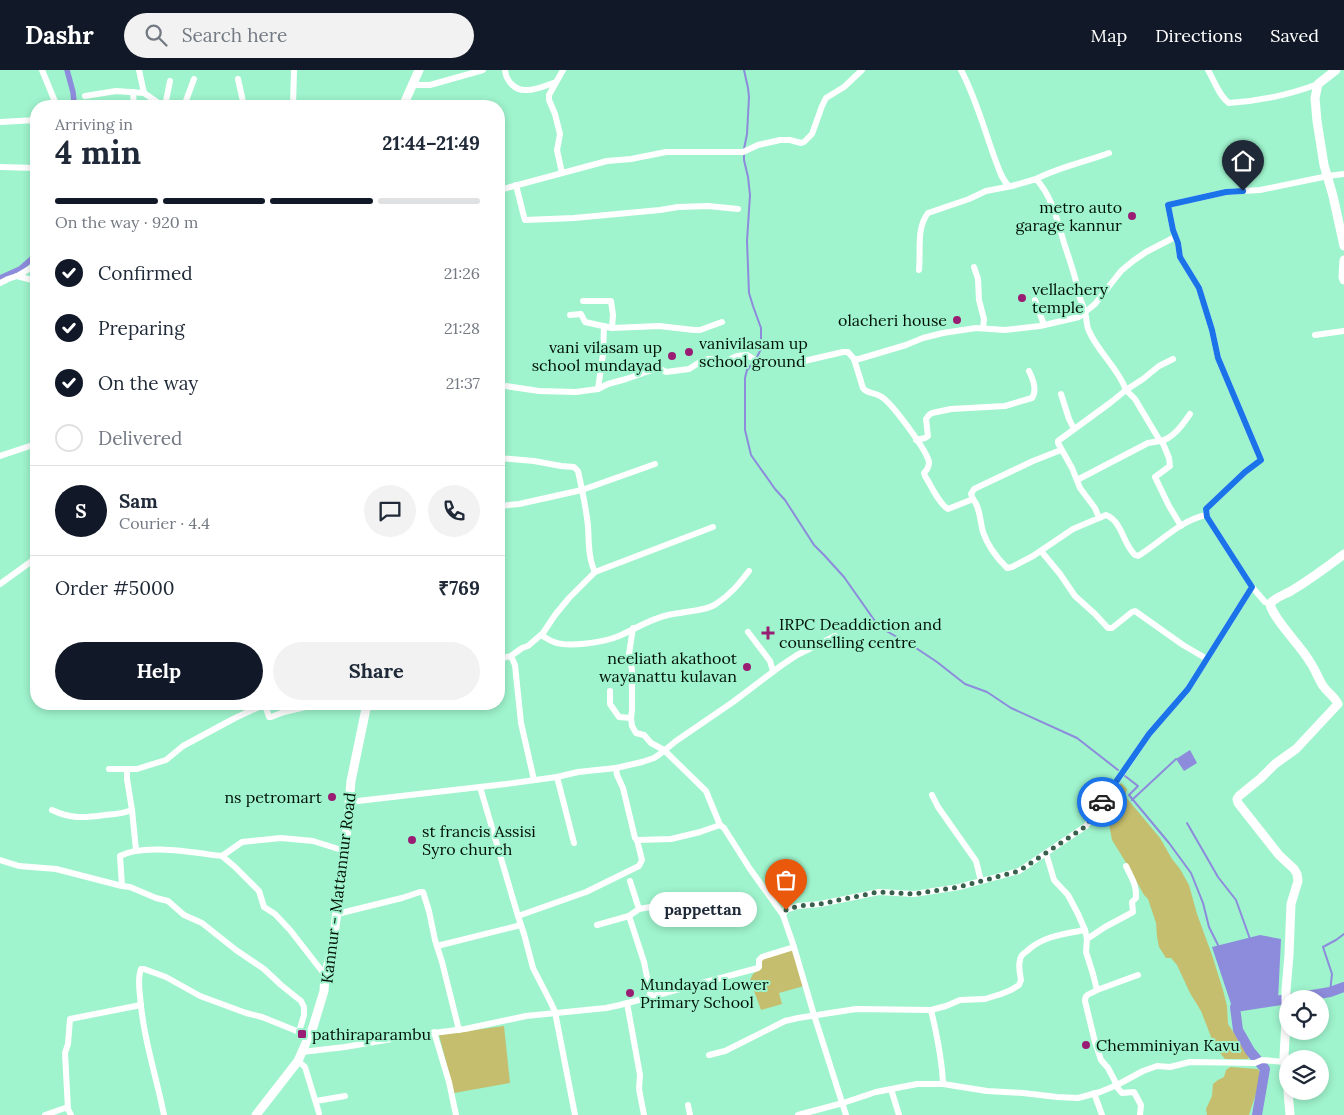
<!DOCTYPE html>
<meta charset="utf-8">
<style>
body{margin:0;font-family:Lora,serif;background:#f2f2f3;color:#1f2937;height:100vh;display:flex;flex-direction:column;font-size:19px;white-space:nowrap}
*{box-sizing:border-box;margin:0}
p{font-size:16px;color:#747a83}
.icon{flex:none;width:28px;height:28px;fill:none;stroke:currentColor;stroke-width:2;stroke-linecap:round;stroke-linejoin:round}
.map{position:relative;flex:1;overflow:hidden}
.drawer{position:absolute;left:30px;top:30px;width:475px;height:610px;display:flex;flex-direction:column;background:#fff;border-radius:20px;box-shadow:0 2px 8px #0003}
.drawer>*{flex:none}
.controls{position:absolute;left:1279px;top:920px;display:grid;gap:10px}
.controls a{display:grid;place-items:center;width:50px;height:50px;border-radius:50%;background:#fff;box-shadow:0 2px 8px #0003;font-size:25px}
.pin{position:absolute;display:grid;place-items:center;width:42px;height:42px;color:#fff;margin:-51px -21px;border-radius:50% 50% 50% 0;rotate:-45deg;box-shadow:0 0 5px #0007}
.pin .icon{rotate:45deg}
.courier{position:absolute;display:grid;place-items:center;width:50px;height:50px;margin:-25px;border:4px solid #1a73e8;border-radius:50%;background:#fff;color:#222;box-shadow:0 1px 6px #0007}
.bubble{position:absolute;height:35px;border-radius:18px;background:#fff;box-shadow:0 2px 8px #0003;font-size:16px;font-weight:700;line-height:35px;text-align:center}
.headline em{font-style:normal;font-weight:700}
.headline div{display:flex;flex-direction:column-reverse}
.headline{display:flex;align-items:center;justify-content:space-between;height:85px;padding:0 25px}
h1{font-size:32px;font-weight:700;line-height:38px}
.bar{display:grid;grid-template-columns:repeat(4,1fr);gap:8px 5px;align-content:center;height:60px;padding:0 25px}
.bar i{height:6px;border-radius:4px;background:#e0e1e3}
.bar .active{background:#111827}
.bar p{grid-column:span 4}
.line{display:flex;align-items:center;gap:12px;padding:0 25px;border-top:1px solid #e0e1e3}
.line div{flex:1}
.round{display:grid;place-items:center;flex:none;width:52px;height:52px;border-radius:26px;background:#f2f2f3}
ol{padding:0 25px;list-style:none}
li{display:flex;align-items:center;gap:15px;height:55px}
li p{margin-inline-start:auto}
li .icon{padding:5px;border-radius:50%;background:#111827;color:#fff;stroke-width:4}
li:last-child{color:#747a83}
li i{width:28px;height:28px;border:2px solid #e0e1e3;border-radius:50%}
.primary-button{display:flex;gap:10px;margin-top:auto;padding:10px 25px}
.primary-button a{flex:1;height:58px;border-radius:30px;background:#111827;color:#fff;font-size:20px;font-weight:700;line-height:58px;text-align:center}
.primary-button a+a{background:#f2f2f3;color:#1f2937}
header{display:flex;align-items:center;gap:30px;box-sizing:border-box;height:70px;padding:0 25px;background:#111827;color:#fff}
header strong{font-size:24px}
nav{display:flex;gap:28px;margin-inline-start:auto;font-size:18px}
.search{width:350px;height:45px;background:#f2f2f3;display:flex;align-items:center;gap:12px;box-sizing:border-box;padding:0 18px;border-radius:28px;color:#747a83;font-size:19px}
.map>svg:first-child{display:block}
</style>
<header>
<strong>Dashr</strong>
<div class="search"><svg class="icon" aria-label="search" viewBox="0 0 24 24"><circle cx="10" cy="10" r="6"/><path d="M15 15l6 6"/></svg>Search here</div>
<nav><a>Map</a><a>Directions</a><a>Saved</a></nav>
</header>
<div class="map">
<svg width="1344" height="1045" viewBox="0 0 1344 1045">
<rect width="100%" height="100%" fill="#9ff4cd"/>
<g fill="#c5be6e">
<polygon points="1121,713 1127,719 1125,726 1160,768 1172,789 1180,799 1189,815 1197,844 1212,885 1223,920 1227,936 1228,954 1247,983 1249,987 1248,989 1225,989 1215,977 1201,941 1190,923 1177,895 1171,888 1166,888 1159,877 1157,867 1156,853 1148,829 1144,825 1125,791 1112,770 1109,754 1102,748 1101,743 1117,718"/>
<polygon points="793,880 804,916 779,923 782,934 761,940 750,910 753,904 762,898 761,891 762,889"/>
<polygon points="504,956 510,1013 454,1023 439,965"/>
<polygon points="1230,997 1258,999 1262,1005 1249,1045 1207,1045 1206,1039 1212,1026 1213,1014 1218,1010 1224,1007 1226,1000"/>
</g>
<g fill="#8d8bdb">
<polygon points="1190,680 1197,693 1184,701 1176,689"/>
<polygon points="1260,865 1281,869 1278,930 1231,934 1212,877"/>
</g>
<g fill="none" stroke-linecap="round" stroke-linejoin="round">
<g stroke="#8d8bdb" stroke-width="2">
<polyline points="744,0 748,18 749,27 747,64 744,79"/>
<polyline points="744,84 744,90 748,107 750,125 747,171 749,223 753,236 761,258 761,279 757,287"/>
<polyline points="754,292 747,300 745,308 745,360 751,385 775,419 785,430 814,475 824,485 844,507 877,554 881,558 913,576 937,592 965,614 987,622 1011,638 1077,668 1118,700"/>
<polyline points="1125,706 1138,716 1129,725 1169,773 1191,803 1203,833 1209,857 1219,877"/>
<polyline points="1132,730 1176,689"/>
<polyline points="1187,753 1218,807 1236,830 1250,869"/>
<polyline points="1330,922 1332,904 1323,877 1336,870 1344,864"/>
</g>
<g stroke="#8d8bdb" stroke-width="5.5">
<polyline points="67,0 73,22 74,32"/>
<polyline points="0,208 20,199 36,185"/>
</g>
<g stroke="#8d8bdb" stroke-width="10">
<polyline points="1288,929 1330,922 1344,917"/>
<polyline points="1257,1045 1265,999 1250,981 1238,960 1235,937 1288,929"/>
</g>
<g stroke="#fff" stroke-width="6">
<polyline points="42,0 56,34 68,36"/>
<polyline points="139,0 144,23"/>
<path d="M505,0C506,11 515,21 527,20C537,20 547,15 556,12"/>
<path d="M961,0C976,28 984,59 995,89C999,99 1001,109 1009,116"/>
<path d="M1208,0C1214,10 1219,26 1229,33C1260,31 1289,25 1318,14"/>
<polyline points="238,9 244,36"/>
<polyline points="412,15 430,15 483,0"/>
<polyline points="133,22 134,36"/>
<polyline points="85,26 116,21 144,23 163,36"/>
<polyline points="165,36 170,11"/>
<polyline points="184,36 194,9"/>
<polyline points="293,36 294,0"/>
<polyline points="0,52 36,50"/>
<polyline points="0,97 36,98"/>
<polyline points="562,103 557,80 560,64 555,44 549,30 549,25 563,0"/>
<path d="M1036,109C1059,97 1085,92 1109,83"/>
<polyline points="516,115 524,147 525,150 574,148 660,140 678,137 708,136 738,139"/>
<polyline points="499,120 607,91 631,89 666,82 743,82 758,75 780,70 790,70 801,73 804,72 812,64 822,36 826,28 844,17 862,0"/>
<polyline points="974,197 978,209 979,230 984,249 983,258"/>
<polyline points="17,206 36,211"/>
<polyline points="0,213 8,209 17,206 36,195"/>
<polyline points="1035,230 1044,255"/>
<polyline points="583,231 611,231 613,245 612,258"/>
<polyline points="570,245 581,244 585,252 612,258 659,256 694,260 700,260 722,252"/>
<polyline points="1315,265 1344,261"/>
<path d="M854,289L863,318C867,324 874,322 880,326C891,331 927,381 929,392C929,397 927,400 924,403L925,406C931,415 939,434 948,439L973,429C980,437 980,451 983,462C988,477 996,487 1007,498L1012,497L1033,486L1073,459L1099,448L1095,438L1080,418L1072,398L1058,373V371L1110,333L1126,320C1118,298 1098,282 1089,261C1086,255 1087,249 1085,242C1083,235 1079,228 1078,220C1075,205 1070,191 1065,176C1058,154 1053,127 1036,109L1012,116L986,121L969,129L928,143C916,158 921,182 919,200"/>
<path d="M1173,289L1159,296L1143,309L1126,320L1135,329L1160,371C1173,369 1183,354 1190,344"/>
<polyline points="499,315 539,321 576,322 598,319 608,314 626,309 655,299 661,299 666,302 689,299 700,292 708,289 716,289 725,292 737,286 747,285 759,292 767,291 781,293 800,292 843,282 848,282 854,289 859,289 906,275 923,268 943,263 976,258 1005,260 1040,256 1079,247 1095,234 1121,201 1133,191 1146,182 1175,167"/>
<polyline points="598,319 603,284 604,256"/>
<polyline points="1061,324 1069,349 1074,359"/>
<path d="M916,370L925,368L928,366L926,349L929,345L932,343L951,339L1005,336L1032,328C1037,321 1033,309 1029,301"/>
<polyline points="1162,371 1169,388 1170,396 1155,407 1169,436 1181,456"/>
<polyline points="0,386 36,374"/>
<path d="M499,388L534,391L561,396L574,397L578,401C582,419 586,437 588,456C589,471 588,488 595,502L713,457"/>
<polyline points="1077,410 1148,373 1160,371"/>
<polyline points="973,429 971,424 974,419 1033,391 1061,380"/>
<polyline points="499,436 519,434 582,420 655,394"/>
<path d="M1099,448L1106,445C1122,451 1123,474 1135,485L1138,486C1161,472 1179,451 1206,445"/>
<polyline points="1041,481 1060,504 1075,526 1095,544 1108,558 1112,558 1132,542 1135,541 1183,575 1207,589"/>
<polyline points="0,514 36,488"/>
<polyline points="1252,517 1265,532 1270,534"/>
<polyline points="633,558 629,584 632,600 632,640 631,648 632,656 636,663 644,665 651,673 664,680 706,721 720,755"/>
<polyline points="748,562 770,591 773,601"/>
<path d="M541,565C545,567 550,571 554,572C568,578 605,572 619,566C635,559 650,549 668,545C681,542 706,541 716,534C730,525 739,514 749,501"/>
<polyline points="499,586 502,588 511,586 522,578 528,576 543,563 555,545 569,528 595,502"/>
<polyline points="511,586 515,595 521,653 534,710"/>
<polyline points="610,621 610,634 619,647 631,648"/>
<polyline points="616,698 617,705 623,718 635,768 637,770 671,769 700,762 720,755 724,758 750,799 783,845"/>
<polyline points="109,699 137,699 166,690 183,676 235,648 261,636 266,638 269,647 271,647 284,642 318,634"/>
<polyline points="557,707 574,773"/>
<polyline points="480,717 518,846 524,864 533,898 551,933 555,942 575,1045"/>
<polyline points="932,725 938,737 976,791 981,811"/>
<polyline points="349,732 506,714 557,707 578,702 616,698 642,692 654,688 660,684 676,671 733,632 782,595 797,585 835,566"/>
<path d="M52,740C71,749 84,748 105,745C115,744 122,744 132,740L127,709V700"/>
<polyline points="132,740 136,780"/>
<polyline points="222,786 235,797 259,821 264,837 275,844 290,860 325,905"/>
<path d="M0,790L19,796L56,799L122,816L120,786C144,773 195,783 222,786L242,772L281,768L313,771L345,781"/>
<polyline points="630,811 639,839 629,846 644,892 651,927"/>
<polyline points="122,816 130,817 156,828 168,831 184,845 202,853 236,880 264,899 281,915 301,931 304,937 304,945 299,962"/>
<polyline points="639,839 662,835"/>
<polyline points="337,844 402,828 420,822 423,822 429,841 435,870 442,892 459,960"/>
<polyline points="518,846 586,822 639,796 642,790 637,770"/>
<polyline points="597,855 629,846"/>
<path d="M1087,869L1105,857L1133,842L1132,832L1136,828C1137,815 1131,807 1126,796"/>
<polyline points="437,876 521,855"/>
<polyline points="1097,920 1138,905"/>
<polyline points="627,933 640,1005 639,1019 644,1045"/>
<path d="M931,940C937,965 942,989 943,1014"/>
<polyline points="434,962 449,1012 456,1045"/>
<polyline points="302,982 345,977 409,966 465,959 526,946 606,938 620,935 758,898 759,897 759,890 762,887 794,877"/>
<path d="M709,985L725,981L785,951L798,948L856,939L931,940L946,936L960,930L985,929L1001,924L1011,920L1019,915L1021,910C1020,904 1018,896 1020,890C1020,887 1024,883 1027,881C1043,866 1064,864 1085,860"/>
<polyline points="298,991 305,997 319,1043"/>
<polyline points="1115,1015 1122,1023 1134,1022 1141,1035 1140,1045"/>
<polyline points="1117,1015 1143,1001 1157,996 1170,997 1190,992 1255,993 1262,990 1285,992"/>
<polyline points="891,1019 899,1045"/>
<polyline points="1094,1023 1102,1045"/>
<polyline points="316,1031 345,1026"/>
<polyline points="688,1035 690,1045"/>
<polyline points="68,1039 65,983 68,974 70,949 141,935"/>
<polyline points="45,1045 65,1038 68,1039 71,1045"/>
<path d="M164,1045C156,1005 143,967 140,926C139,918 138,907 141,899H144L166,907L200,926L246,943L262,947L309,966"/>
<path d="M798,1045L843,1033L876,1022L917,1014H943L987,1021L1023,1023L1057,1027L1078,1028L1100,1022L1117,1015L1108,998L1101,990L1095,972L1085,931C1085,923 1092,924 1097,920L1093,904L1086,882L1087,869L1085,860L1078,844L1068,825L1054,810L1046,783"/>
<polyline points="846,1045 814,945 794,877 783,845 786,840 798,836 820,834 879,822 914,824 959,817 1019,801 1086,756 1149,664 1188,619 1252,517 1207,447 1206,439 1245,402 1261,390 1218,288 1212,260 1199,218 1180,187 1178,173 1173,160 1168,135 1226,122 1260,120 1328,106 1344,104"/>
</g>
<g stroke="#fff" stroke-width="9">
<polyline points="1336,0 1318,14 1315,28 1317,51 1324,95 1333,126 1344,176"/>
<polyline points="403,36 419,0"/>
<polyline points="1344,190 1343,207 1344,210"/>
<path d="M1288,1017L1284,987L1286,950V920L1289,885L1291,834L1298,811L1297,804L1294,799L1279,785L1238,733L1237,729L1239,726L1261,708L1275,694L1296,679L1338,634C1335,627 1328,623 1323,616C1318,608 1315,599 1310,592C1301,576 1273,549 1270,534C1275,527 1284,525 1291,521C1309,510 1327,497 1344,484"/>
<polyline points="1288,1021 1290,1045"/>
<polyline points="256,1045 298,991 313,957 324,921 325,905 332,880 345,781 351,711 367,634"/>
</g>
</g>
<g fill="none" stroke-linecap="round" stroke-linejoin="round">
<polyline stroke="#38604c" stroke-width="5" stroke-dasharray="0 9" points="786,840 798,836 820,834 878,822 914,824 959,817 1019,801 1086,756 1102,732"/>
<polyline stroke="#1a73e8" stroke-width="6" points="1102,732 1149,664 1188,619 1252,517 1207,447 1206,439 1245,402 1261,390 1218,288 1212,260 1199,218 1180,187 1178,173 1173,160 1168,135 1226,122 1243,121"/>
</g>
<g fill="#9a1d74" stroke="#9ff4cd" stroke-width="2">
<circle cx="1132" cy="146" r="5"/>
<circle cx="1022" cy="228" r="5"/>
<circle cx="957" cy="250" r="5"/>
<circle cx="689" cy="282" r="5"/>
<circle cx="672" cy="286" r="5"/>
<path d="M765.5 555.5h5v5h5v5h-5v5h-5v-5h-5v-5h5z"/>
<circle cx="747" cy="597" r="5"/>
<circle cx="332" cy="727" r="5"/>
<circle cx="412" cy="770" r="5"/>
<circle cx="630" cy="923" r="5"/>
<rect x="297" y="959" width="10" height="10" rx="2.5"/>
<circle cx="1086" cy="975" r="5"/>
</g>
<g text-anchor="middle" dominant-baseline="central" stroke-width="4" stroke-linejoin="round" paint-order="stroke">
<g font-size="16" fill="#001107" stroke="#9ff4cd" text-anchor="start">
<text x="1122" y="137" text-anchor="end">metro auto<tspan x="1122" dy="18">garage kannur</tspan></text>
<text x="1032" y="219">vellachery<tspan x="1032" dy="18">temple</tspan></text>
<text x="947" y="250" text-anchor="end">olacheri house</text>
<text x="699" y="273">vanivilasam up<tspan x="699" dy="18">school ground</tspan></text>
<text x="662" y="277" text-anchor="end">vani vilasam up<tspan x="662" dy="18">school mundayad</tspan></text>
<text x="779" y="554">IRPC Deaddiction and<tspan x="779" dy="18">counselling centre</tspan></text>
<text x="737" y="588" text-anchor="end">neeliath akathoot<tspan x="737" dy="18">wayanattu kulavan</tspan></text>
<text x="322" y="727" text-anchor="end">ns petromart</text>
<text x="422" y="761">st francis Assisi<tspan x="422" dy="18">Syro church</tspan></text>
<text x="640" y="914">Mundayad Lower<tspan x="640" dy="18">Primary School</tspan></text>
<text x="312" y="964">pathiraparambu</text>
<text x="1096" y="975">Chemminiyan Kavu</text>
</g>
<g font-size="16" fill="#001107" stroke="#9ff4cd">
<text transform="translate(338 818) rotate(-83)">Kannur - Mattannur Road</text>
</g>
</g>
</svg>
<div class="controls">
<a><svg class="icon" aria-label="locate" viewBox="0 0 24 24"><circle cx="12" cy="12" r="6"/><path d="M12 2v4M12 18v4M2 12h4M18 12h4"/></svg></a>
<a><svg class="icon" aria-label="layers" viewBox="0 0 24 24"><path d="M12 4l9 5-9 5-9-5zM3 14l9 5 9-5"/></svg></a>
</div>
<div class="pin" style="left:786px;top:840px;background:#ea580c"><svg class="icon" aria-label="bag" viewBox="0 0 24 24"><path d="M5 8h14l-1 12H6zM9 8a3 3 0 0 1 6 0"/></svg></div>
<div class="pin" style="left:1243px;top:121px;background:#1f2937"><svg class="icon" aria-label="home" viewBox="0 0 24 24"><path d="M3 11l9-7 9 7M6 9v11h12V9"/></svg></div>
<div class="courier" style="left:1102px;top:732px"><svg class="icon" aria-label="car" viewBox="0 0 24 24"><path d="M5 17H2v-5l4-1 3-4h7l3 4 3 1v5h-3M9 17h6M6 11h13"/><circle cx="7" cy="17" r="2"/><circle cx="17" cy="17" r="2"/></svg></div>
<div class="bubble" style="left:649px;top:822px;width:108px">pappettan</div>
<section class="drawer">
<div class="headline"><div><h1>4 min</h1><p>Arriving in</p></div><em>21:44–21:49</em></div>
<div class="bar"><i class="active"></i><i class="active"></i><i class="active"></i><i></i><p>On the way · 920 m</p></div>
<ol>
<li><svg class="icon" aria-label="check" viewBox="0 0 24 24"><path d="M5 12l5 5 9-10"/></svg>Confirmed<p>21:26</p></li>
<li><svg class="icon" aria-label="check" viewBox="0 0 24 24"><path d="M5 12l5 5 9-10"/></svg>Preparing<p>21:28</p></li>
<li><svg class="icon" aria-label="check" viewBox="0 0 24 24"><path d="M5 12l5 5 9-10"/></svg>On the way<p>21:37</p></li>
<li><i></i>Delivered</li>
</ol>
<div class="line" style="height:90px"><b class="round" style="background:#111827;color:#fff">S</b><div><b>Sam</b><p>Courier · 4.4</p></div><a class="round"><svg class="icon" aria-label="chat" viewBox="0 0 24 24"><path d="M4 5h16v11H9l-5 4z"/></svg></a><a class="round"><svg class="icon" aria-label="phone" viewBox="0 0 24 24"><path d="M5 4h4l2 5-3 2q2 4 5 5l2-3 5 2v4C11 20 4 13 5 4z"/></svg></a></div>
<div class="line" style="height:65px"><div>Order #5000</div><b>₹769</b></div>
<div class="primary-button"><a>Help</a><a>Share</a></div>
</section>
</div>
